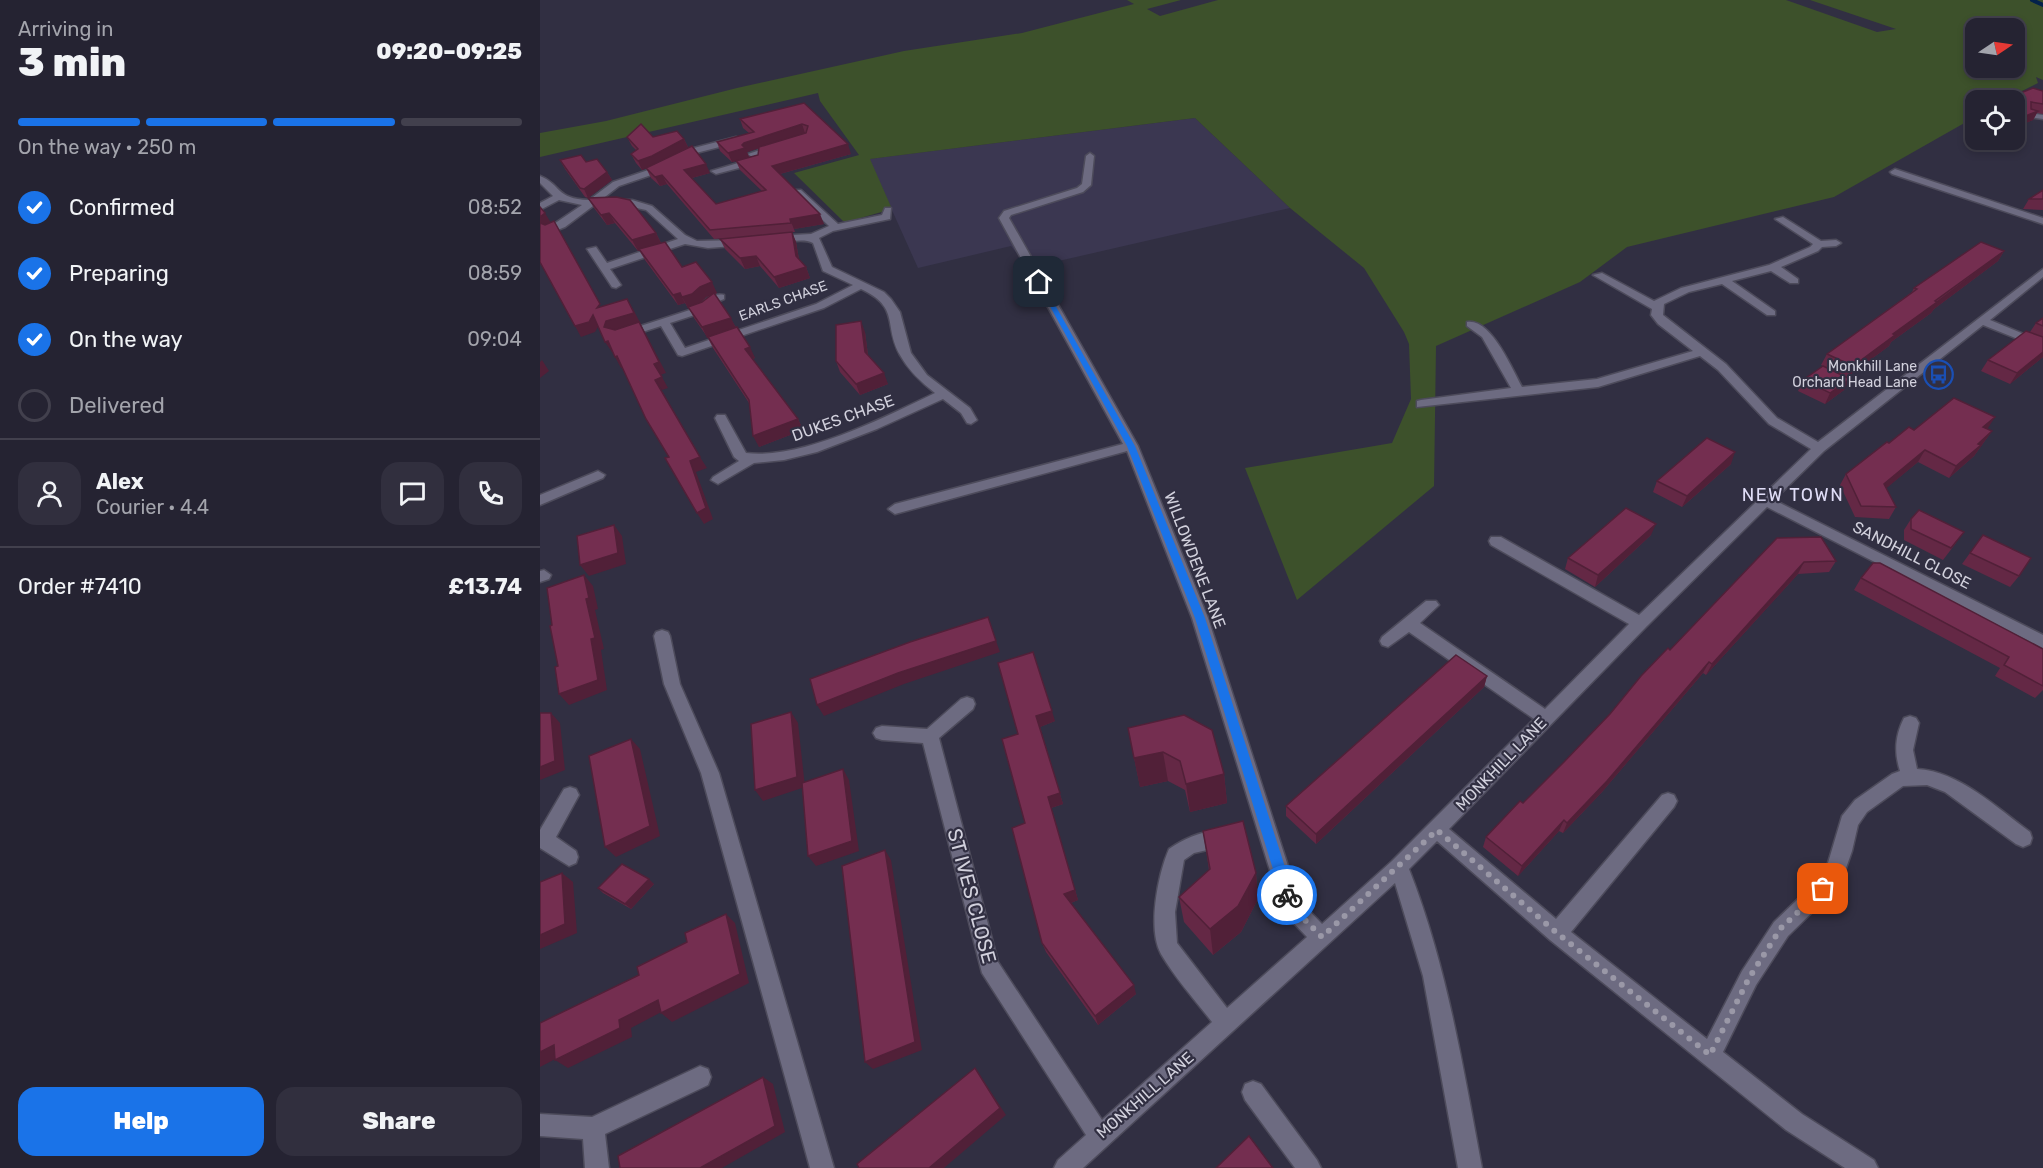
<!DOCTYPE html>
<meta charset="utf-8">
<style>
body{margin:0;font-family:Rubik,sans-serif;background:#312f3e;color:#f1f3f6;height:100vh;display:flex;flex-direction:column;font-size:22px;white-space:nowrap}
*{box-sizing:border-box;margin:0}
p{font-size:20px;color:#a3a4ac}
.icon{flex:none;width:33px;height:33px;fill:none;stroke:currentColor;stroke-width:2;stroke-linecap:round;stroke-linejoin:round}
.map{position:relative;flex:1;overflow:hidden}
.side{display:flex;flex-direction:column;background:#252332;width:540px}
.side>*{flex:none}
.needle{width:39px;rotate:77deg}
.controls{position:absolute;left:1425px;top:18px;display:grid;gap:12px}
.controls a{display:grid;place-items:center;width:60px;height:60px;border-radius:12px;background:#252332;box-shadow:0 3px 9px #0003,0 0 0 2px #42404d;font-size:30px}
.pin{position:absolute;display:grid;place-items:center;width:51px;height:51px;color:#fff;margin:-26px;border-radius:12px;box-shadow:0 3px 9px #0006}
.courier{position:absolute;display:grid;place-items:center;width:60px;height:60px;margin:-30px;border:4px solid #1a73e8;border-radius:50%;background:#fff;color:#222;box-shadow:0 2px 8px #0007}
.overview em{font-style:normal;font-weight:800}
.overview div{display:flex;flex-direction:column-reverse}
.overview{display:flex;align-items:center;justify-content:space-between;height:102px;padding:0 18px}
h1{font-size:39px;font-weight:800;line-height:45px}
.bar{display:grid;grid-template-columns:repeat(4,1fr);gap:9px 6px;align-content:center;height:72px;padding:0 18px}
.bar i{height:8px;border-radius:4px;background:#42404d}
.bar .selected{background:#1a73e8}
.bar p{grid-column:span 4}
.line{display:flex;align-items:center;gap:15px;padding:0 18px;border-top:2px solid #42404d}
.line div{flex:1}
.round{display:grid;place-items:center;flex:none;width:63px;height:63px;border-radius:18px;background:#312f3e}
ol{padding:0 18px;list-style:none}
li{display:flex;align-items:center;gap:18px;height:66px}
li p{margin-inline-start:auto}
li .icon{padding:6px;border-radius:50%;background:#1a73e8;color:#fff;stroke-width:4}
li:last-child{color:#a3a4ac}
li i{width:33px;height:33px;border:3px solid #42404d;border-radius:50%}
.primary-button{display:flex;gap:12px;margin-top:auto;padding:12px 18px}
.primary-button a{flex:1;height:69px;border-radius:18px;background:#1a73e8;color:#fff;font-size:24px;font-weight:800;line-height:69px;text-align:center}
.primary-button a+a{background:#312f3e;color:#f1f3f6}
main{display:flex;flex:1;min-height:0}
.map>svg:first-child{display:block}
</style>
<main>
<section class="side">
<div class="overview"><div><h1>3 min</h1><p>Arriving in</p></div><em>09:20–09:25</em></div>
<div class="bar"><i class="selected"></i><i class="selected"></i><i class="selected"></i><i></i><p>On the way · 250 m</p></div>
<ol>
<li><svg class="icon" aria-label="check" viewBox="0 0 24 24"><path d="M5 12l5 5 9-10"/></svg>Confirmed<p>08:52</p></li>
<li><svg class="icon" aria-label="check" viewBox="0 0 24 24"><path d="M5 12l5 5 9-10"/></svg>Preparing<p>08:59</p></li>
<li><svg class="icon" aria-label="check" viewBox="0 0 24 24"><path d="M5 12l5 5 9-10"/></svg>On the way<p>09:04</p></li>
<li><i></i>Delivered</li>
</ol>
<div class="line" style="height:108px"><a class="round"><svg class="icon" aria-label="person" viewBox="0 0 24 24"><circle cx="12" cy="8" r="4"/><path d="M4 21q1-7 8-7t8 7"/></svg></a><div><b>Alex</b><p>Courier · 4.4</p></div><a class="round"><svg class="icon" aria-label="chat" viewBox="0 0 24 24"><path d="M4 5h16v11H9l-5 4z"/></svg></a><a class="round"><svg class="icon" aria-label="phone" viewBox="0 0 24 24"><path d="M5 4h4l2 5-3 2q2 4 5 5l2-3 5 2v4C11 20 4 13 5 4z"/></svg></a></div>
<div class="line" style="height:78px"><div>Order #7410</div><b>£13.74</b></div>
<div class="primary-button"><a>Help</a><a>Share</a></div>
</section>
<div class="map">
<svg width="1503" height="1168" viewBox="0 0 1503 1168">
<rect width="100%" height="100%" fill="#312f42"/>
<polygon fill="#3b3751" points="655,118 750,208 488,268 471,246 378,268 329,159"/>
<path fill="#3d512b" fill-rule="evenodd" d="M587,0H641L607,9L620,16L678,0H1246L1337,32L1356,29L1270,0H1503V80L1496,77L1498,83L1464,100H1436L1435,117L1294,197L1087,247L1040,282L896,346L894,486L757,600L705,468L852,443L871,399L869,344L864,332L824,268L750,208L655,118L330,159L352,209L310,221H303L254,173L319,155L280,101L278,93L0,157V133L66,121L197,88L364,51L482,33L594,4ZM1436,28H1474V68H1436Z"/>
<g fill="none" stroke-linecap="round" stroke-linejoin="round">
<polyline stroke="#03214b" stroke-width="4" points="1492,0 1503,5"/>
<defs>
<g id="minor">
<polygon points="1488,113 1503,115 1503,119 1488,117"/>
<path d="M196,137L199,138V142L156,153L123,171L79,186L61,200H92L112,206L145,235L157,241L202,240L206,241V245L168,248L145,244L70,269L81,285L76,288L72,287L47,249L56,247L67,263L138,239L106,210L83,205L53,206L25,227L10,233L5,230L42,205L19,200L0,210V203L13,196L0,183V176C22,185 15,199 49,200L73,182L117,167L150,149Z"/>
<polygon points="238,144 241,145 241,149 212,157 208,154"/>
<path d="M550,153L554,156L551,185L543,192L471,215L469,218L598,446L668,618L759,900L782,924L852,861L994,719L869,632L848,647L842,645L840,641L842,637L886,601H896L899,605L880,623L1005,709L1089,624L951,545L949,541L951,537H961L1099,615L1271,449L1229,424L1178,370L1160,356L1058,387L877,407V401L881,400L971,388L942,337L927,326V322C951,318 972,369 982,387L1057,379L1153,351L1118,324L1111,315L1112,309L1053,275L1062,273L1114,301L1141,288L1229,265L1270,247L1273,244L1235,219L1243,217L1281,241L1296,240L1301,243L1296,246L1282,247L1278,251L1241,267L1258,279V283H1250L1231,271L1192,281L1235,311V315H1227L1182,284L1149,292L1124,304L1123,315L1186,364L1237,418L1278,442L1503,269V277L1450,320L1503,342V349L1443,325L1284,451L1234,500L1503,635V648L1227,507L1106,627L909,829L1016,919L1122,795L1128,793L1134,795L1137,801L1134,807L1031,932L1167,1039L1202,971L1234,922L1285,873L1302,816L1315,800L1352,774L1360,771C1354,752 1355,736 1364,718L1370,716L1376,718L1379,723L1373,750L1377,769C1419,771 1457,808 1490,832L1492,838L1490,844L1483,847L1476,844L1405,792L1387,785L1363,786L1327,812L1318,825L1312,851L1300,885L1248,936L1216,985L1183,1052L1262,1114L1334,1160L1338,1168H1305L1246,1130L1010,940L897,841L869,869C907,966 923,1067 942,1168H918L883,976L855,883L543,1168H514L518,1160L546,1135L442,973L383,743L342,740L336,738L333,733L336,728L342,726L387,729L421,699L427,697L433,699L435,704L433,709L399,738L458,962L562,1120L672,1022C655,1000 635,978 621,954C607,929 618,874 629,849C645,838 670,826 689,833L691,839L689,845L654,853L644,860L635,912L637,943L687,1008L767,937L744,913L741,906L652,618L587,451L355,514L348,509L355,504L583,444L459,218L464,211L537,188L542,184L546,156Z"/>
<polygon points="215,158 219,161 218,163 176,174 171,171"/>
<polygon points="1355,169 1503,218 1503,224 1352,174 1350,172"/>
<path d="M255,190H261L298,224L342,215L345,208H351L350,219L293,231L279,238L292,267L344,292L351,299L360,312L371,353L387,375L430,408L437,420L431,424L427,423L421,413L403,399L337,429L277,452L244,460L214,463L178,484L171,480L173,477L199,461L194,457L175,418L177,415H185L206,453C261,460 345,417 395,393C381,382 369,371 360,355C343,325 361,308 321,289L284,308L142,356L138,355L121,326L87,337H79V333L159,307C165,299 174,293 184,295V299L172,304L167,311L130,323L145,348L276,304L313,285L283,271L273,243C259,236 242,247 230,239L235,236L271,234L289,226L255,194Z"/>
<polygon points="58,471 65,475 63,478 0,505 0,495"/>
<polygon points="4,570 11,575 9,579 0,582 0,571"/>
<polygon points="122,630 128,632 130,636 140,684 179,773 294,1168 270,1168 161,773 124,684 114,636 116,632"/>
<polygon points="30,787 36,789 39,795 16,837 36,851 38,857 36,863 29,866 0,848 0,830 24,789"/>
<polygon points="160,1066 168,1069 171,1077 168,1085 65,1134 69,1168 45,1168 43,1139 0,1136 0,1114 52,1117"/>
<polygon points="713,1081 721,1084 777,1160 781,1168 755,1168 705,1100 702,1092 705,1084"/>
</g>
</defs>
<use href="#minor" stroke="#4d4b5b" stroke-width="3"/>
<use href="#minor" fill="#6d6b81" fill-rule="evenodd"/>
</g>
<g fill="#642845" fill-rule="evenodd">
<polygon points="1503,91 1503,114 1497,113 1493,120 1478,126 1474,124 1474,100"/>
<path d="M264,103L311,154L240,174L284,224L254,229L255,232H252L256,242L259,259L266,267L270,278L239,288L220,266L205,269L185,249L180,239L189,238L174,239L127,184L120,186L111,178L106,168L102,170L96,163L91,154L96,150L92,146L87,137H113L144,139L148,147L138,153L170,173L152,178L176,204L222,191L200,170L196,161L192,162L180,151L177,142L209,133L203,128L200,119ZM219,148L218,155L209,157L207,152Z"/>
<polygon points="20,160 46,162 67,172 72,180 48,198 45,197 25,169"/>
<polygon points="1503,190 1503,210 1483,209 1489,199"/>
<path d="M48,198L116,233L121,243L142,267L177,293L175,294L215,358L212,359L258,419L263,430L219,447L209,403L173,348L168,338L154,318L149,308H148L145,303L138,305L105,260L99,250L98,251L75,223L67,225L54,208ZM171,295L162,302L160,303L166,297Z"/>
<polygon points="1464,251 1458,261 1394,309 1391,313 1351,342 1349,346 1307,377 1281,365 1287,354 1372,292 1374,288"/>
<polygon points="1503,318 1503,357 1470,384 1441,371 1448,360 1490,332 1496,323"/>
<polygon points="325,332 328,355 348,384 320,395 300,372 296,361"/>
<polygon points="1263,380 1304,390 1285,404 1258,391"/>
<polygon points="1448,428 1447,429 1452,431 1434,456 1409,478 1378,462 1346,488 1356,507 1349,519 1315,517 1300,485 1306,474 1349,443 1374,430"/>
<polygon points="1191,464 1142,507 1113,492 1117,481"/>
<polygon points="1371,519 1416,543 1403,560 1364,540 1364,530"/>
<polygon points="1111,535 1055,587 1025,569 1028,558"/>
<polygon points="1443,535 1479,576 1470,587 1422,564"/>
<polygon points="1237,538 1296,561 1289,572 1258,574 1166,675 1163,673 1062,792 1023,833 1019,831 978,876 943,847 946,837 983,803 1024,762"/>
<polygon points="1321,578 1503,649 1503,690 1495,698 1455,676 1460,668 1314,590"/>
<polygon points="458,663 515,721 500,727 523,804 511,808 538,900 531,903 596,994 558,1025 506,952 502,943 485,823 478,734"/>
<polygon points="947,676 944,687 776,844 746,816 746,806"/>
<polygon points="588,728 684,774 687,803 650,812 645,790 628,781 600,787"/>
<polygon points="663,831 716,873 718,899 701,932 673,955 644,922 639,897 669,870"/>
<polygon points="114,884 91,909 63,893 58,888"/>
</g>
<g fill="#512038">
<polygon points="1498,111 1493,120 1478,126 1483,117"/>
<polygon points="262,124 265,133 207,152 209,157 192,162 188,153 202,145 204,143"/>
<polygon points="144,139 148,147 116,165 102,170 98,161"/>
<polygon points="308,144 311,154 236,175 232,166"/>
<polygon points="166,164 170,173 148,179 144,170"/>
<polygon points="67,172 72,180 48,198 44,189"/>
<polygon points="122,175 127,184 120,186 115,177"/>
<polygon points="5,213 11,223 0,225 0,217"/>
<polygon points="69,213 75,223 67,225 61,215"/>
<polygon points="280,214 284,224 254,229 255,232 250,219"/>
<polygon points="252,232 256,242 260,266 256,256"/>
<polygon points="116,233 121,243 98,251 92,240"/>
<polygon points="1464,251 1458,261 1394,309 1391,313 1351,342 1349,346 1307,377 1313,366 1353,334"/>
<polygon points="216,256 220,266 205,269 200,258"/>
<polygon points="266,267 270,278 239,288 234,277"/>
<polygon points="172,282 177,293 166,297 158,305 148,308 142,297 160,287"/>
<polygon points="140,293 145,303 138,305 133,295"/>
<polygon points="87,299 93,309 126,373 120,375 64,327 66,321"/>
<polygon points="53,315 59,325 55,332 41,337 35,326"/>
<polygon points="191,318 196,328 167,338 162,327"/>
<polygon points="321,321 325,332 329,363 325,352"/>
<polygon points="68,341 74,352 72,352 65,342"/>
<polygon points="210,347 215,358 210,360 205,349"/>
<polygon points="1503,352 1503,357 1470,384 1477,373"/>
<polygon points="77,356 83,367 81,368 75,357"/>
<polygon points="2,360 9,371 0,378 0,362"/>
<polygon points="344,373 348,384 320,395 316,384"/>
<polygon points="122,377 128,388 122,390 115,380"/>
<polygon points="1310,379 1304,390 1285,404 1290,393"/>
<polygon points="1455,417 1448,428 1435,438 1443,427"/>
<polygon points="258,419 263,430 219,447 213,436"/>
<polygon points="1452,431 1434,456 1409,478 1416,466"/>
<polygon points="1385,450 1378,462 1337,496 1344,484"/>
<polygon points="1195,452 1191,464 1142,507 1147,496"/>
<polygon points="160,457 167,468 156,472 173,519 164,524 157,513 150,461"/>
<polygon points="1116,524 1111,535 1055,587 1058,575"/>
<polygon points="74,525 82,536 86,564 49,576 40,565"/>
<polygon points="1264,562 1258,574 1166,675 1172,664"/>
<polygon points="44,575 53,586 58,609 55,610 64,649 61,650 67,690 29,705 19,694 46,599"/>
<polygon points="456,641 460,652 364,684 284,716 277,705 358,673"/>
<polygon points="1169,662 1163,673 1062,792 1023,833 1027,823"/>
<polygon points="947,676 944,687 776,844 776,834"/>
<polygon points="512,711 515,721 500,727 523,804 511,808 538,900 528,904 524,894 508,797 496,716"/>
<polygon points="251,712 258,723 265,787 223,801 215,790"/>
<polygon points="11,713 20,723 25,770 0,780 0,767"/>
<polygon points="91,739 100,749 120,836 76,857 65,847"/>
<polygon points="623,752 628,781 600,787 594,758"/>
<polygon points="303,769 309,780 319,851 276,866 268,856"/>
<polygon points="684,774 687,803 650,812 646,784"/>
<polygon points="1024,820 1019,831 978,876 982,866"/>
<polygon points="345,850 351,860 382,1050 333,1069 325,1062"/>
<polygon points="22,873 33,882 37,933 0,949 0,935"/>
<polygon points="716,873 718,899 701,932 673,955 670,929"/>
<polygon points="109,879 114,884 91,909 85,904"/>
<polygon points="186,914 195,923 209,983 132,1022 121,1013"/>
<polygon points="594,985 596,994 558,1025 555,1016"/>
<polygon points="118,1000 129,1008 91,1028 92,1037 28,1068 15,1060 79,1020"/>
<polygon points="14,1045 27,1053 0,1067 0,1052"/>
<polygon points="435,1068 466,1115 404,1168 389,1168"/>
<polygon points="223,1077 233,1084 245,1132 182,1168 160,1168"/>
</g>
<g fill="#742e50" stroke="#512038" stroke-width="1.5">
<polygon points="1493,88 1503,91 1503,104 1491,102 1491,109 1498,111 1483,117 1474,112 1474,100 1463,100"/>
<polygon points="264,103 308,144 232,166 280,214 250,219 251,223 170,230 122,175 115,177 106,168 152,146 166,164 144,170 176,204 226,190 196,161 218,155 219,147 266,133 268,126 262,124 204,143 202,145 205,148 188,153 177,142 214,132 200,119"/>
<polygon points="101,124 113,137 137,131 144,139 112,156 98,161 91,154 98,149 87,137"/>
<polygon points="41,155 46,162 57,159 67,172 44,189 40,188 20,160"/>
<polygon points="1503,190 1503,199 1489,199"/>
<polygon points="76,197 90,200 116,233 92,240 69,213 61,215 48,198"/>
<polygon points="0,207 5,213 0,217"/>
<polygon points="14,221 60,304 57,308 87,299 94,313 66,321 64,327 75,330 99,322 119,362 114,364 122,377 115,380 160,457 150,461 166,508 157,513 125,458 129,457 106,419 77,356 75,357 68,341 65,342 53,315 49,322 35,326 0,262 0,223 5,225"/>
<polygon points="252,232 256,256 266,267 234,277 216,256 200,258 180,239"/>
<polygon points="125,242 142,267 156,262 172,282 160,287 152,294 142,297 140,293 133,295 99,249"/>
<polygon points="1441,242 1464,251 1395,301 1397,302 1353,334 1355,335 1313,366 1287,354 1377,289 1374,288"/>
<polygon points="174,293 191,318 162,327 148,307 162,302"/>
<polygon points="1503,318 1503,326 1496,323"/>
<polygon points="321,321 325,352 344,373 316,384 296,361 296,325"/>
<polygon points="197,327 210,347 205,349 258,419 213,436 209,400 168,337"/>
<polygon points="1486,331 1503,337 1503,352 1477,373 1448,360"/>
<polygon points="1283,366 1310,379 1290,393 1263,380"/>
<polygon points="1414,398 1455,417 1443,427 1452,431 1438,444 1441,445 1416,466 1385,450 1344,484 1356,507 1321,506 1306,474 1347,442 1349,443 1369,427 1374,430"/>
<polygon points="1167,438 1195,452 1147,496 1117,481"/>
<polygon points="1086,508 1116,524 1058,575 1028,558"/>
<polygon points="1379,510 1424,532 1411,548 1371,529 1371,519"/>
<polygon points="74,525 78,553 40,565 37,536"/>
<polygon points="1443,535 1491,558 1479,576 1430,553"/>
<polygon points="1281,537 1296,561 1264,562 1172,664 1169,662 1067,781 1027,823 1024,820 982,866 946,837 980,801 983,803 1024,762 1070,714 1101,676 1128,648 1130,650 1237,538"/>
<polygon points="1333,563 1340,563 1503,649 1503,686 1464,665 1469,657 1321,578"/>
<polygon points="44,575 49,598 46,599 55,638 51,639 58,680 19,694 15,667 18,666 10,626 12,625 7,588"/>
<polygon points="448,617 456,641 358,673 277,705 270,679 370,642"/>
<polygon points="493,652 512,711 496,716 520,793 508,797 535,890 524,894 594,985 555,1016 502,943 472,828 485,823 462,739 478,734 458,663"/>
<polygon points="916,655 947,676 776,834 746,806"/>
<polygon points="251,712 257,777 215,790 211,724"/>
<polygon points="0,713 11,713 15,761 0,767"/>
<polygon points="644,715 672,730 684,774 646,784 640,761 623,752 594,758 588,728"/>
<polygon points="91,739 110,826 65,847 49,756"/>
<polygon points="303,769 312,841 268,856 262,783"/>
<polygon points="703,821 716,873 698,906 670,929 639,897 670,869 663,831"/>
<polygon points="345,850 375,1042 325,1062 302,866"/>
<polygon points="82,864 109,879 85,904 58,888"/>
<polygon points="22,873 25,924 0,935 0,882"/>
<polygon points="186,914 200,974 121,1013 118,1000 79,1020 80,1028 15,1060 14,1045 0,1052 0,1023 99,975 97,967 147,942 145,933"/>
<polygon points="435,1068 460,1108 389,1168 319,1168 317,1164"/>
<polygon points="223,1077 235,1126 160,1168 80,1168 78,1156"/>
<polygon points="709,1136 733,1168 676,1168"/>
</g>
<polygon fill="#1a73e8" points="496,281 502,282 595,446 665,618 754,895 752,899 747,901 741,895 655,618 587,446"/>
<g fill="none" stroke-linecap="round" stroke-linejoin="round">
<polyline stroke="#9a98a7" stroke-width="6" stroke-dasharray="0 10.8" points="747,895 751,906 782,937 897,830 1017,933 1170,1055 1209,978 1241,928 1283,889"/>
</g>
<defs>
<symbol id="bus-ring" viewBox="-11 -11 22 22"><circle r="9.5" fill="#312f42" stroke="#1a4fb4" stroke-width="1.5"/><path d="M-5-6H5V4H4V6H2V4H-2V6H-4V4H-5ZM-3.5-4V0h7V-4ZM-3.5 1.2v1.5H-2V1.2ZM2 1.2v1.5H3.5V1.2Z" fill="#1a4fb4"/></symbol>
</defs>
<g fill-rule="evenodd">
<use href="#bus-ring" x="1382" y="358" width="33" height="33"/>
</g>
<g text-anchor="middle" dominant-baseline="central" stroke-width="4.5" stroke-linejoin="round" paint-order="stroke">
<g font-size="14" fill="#d2d1dd" stroke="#312f42">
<text transform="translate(243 301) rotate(-20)">EARLS CHASE</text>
</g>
<g font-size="14" fill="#d2d1dd" stroke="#312f42" text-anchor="end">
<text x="1377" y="366">Monkhill Lane<tspan x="1377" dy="16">Orchard Head Lane</tspan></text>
</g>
<g font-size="16" fill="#d2d1dd" stroke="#312f42">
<text transform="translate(303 418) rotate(-20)">DUKES CHASE</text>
<text transform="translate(1372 555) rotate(27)">SANDHILL CLOSE</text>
<text transform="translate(655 560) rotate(69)">WILLOWDENE LANE</text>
<text transform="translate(961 764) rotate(-46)">MONKHILL LANE</text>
<text transform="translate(605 1095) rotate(-41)">MONKHILL LANE</text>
</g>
<g font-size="18" letter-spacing="1.5" fill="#e0ddf7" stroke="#312f42">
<text x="1253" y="495">NEW TOWN</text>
</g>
<g font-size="20" fill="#d2d1dd" stroke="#312f42">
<text transform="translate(432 896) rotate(75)">ST IVES CLOSE</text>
</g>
</g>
</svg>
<div class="controls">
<a><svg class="needle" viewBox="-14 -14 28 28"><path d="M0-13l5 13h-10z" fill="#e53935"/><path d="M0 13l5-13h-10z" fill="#a3a4ac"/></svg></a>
<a><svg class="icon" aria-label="locate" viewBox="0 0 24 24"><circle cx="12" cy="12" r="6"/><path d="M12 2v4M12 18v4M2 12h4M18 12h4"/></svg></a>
</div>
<div class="pin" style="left:1283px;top:889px;background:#ea580c"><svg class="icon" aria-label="bag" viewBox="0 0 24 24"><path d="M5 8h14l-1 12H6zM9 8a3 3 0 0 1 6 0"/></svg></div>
<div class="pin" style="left:499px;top:282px;background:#1f2937"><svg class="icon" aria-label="home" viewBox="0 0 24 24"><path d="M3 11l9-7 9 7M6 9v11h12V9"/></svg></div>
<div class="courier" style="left:747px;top:895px"><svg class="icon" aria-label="bike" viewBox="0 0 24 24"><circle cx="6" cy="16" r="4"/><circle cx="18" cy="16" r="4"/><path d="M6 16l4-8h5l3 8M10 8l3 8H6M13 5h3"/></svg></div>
</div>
</main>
